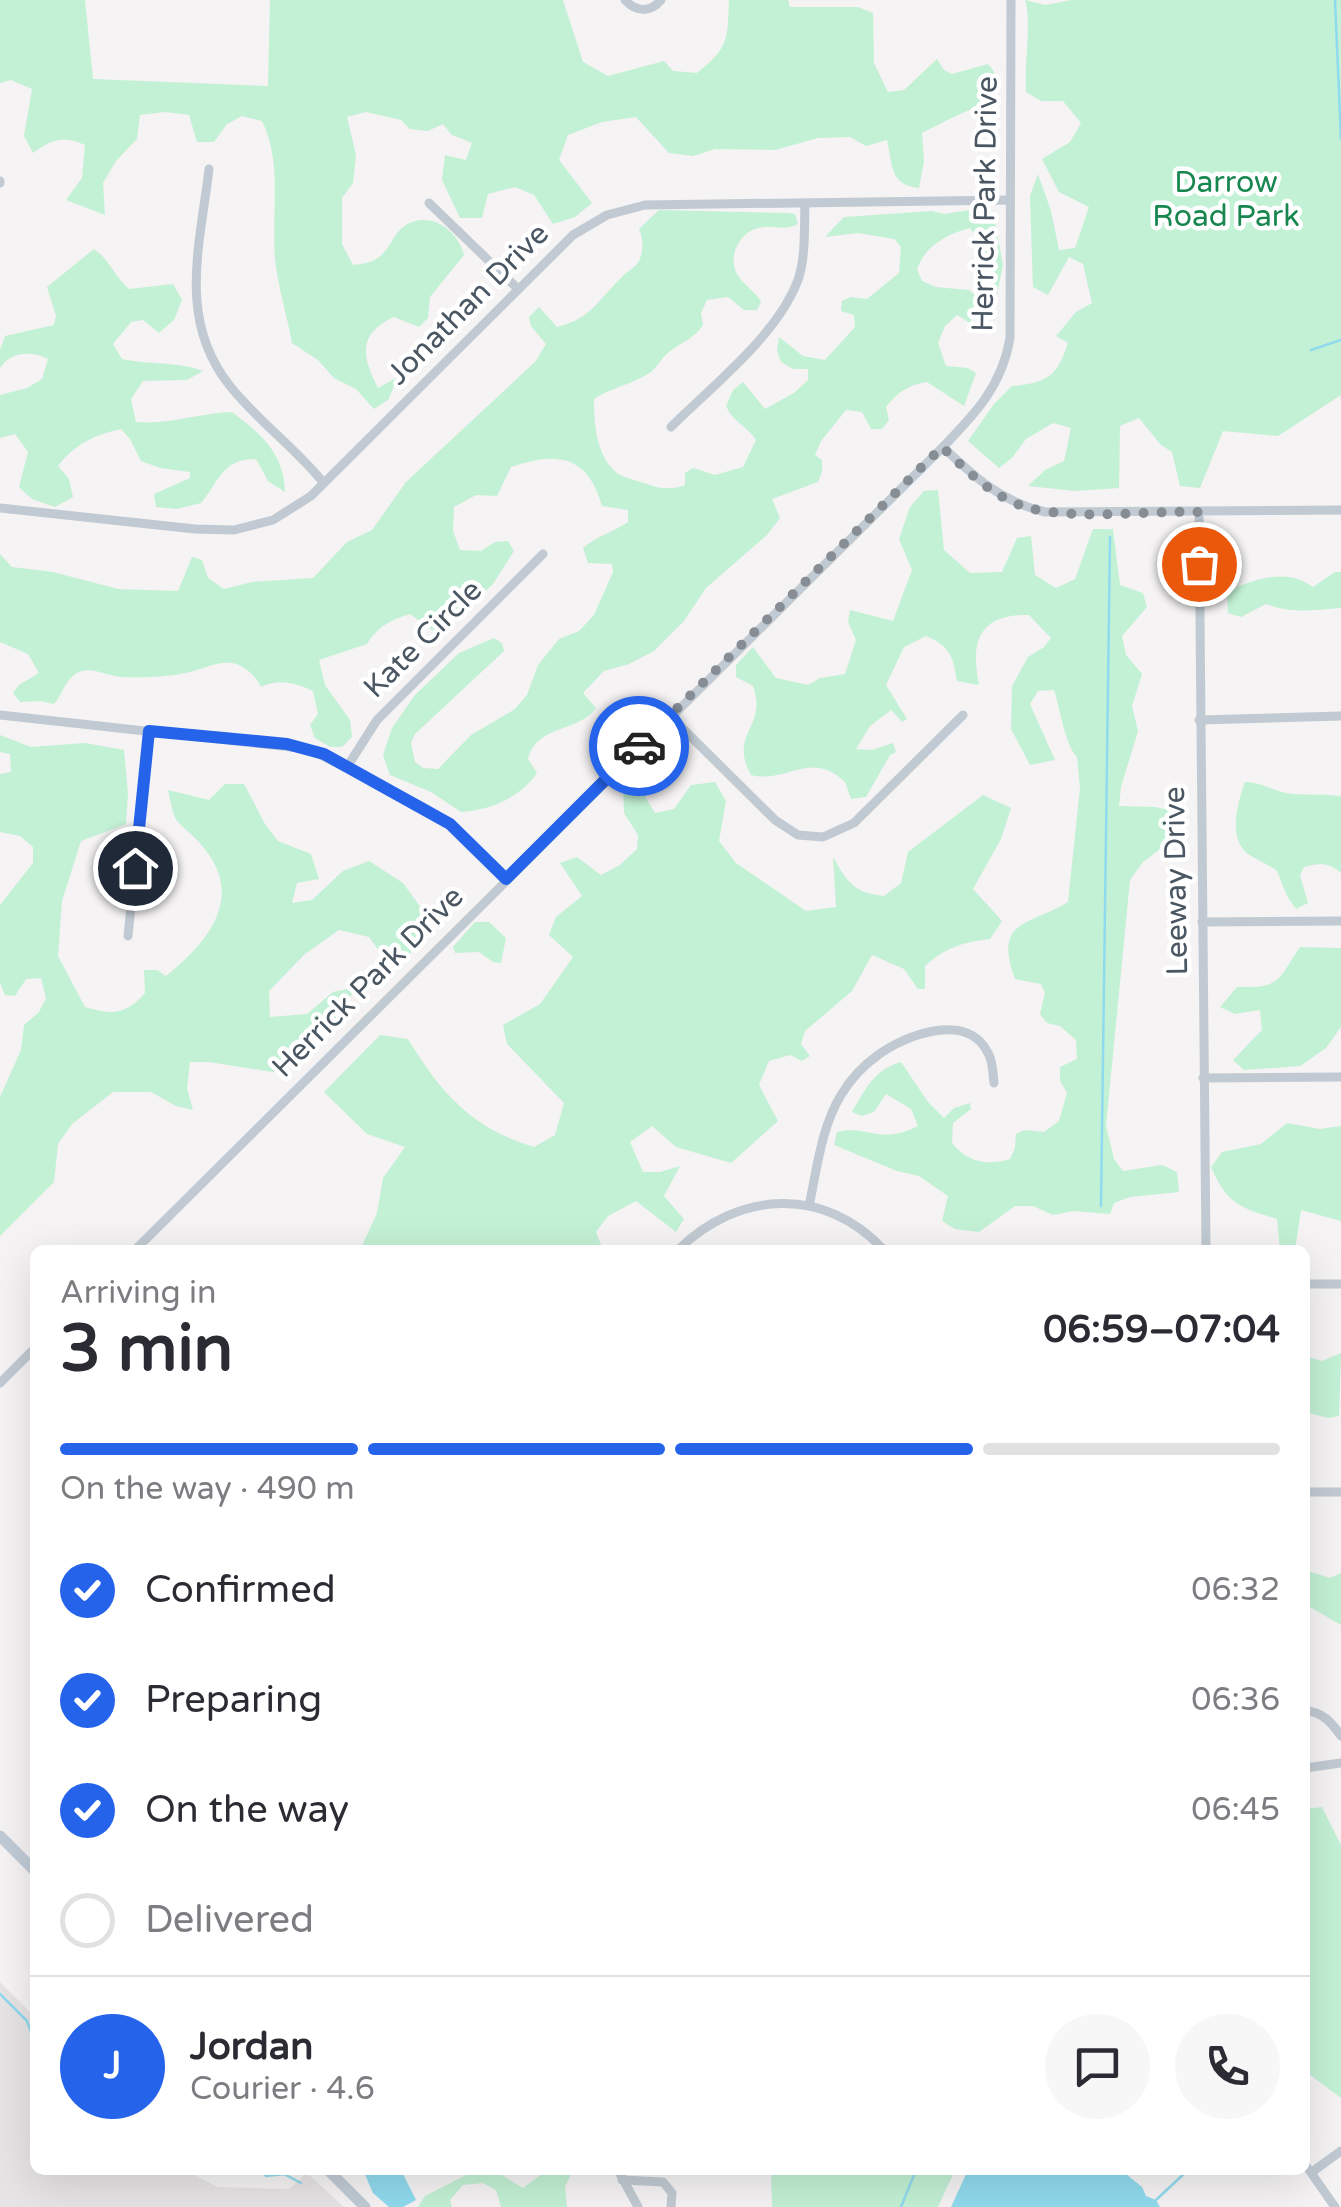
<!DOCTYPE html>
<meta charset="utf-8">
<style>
body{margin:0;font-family:"Varela Round",sans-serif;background:#f7f7f7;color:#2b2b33;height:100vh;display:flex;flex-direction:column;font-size:38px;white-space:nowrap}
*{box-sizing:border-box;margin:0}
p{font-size:32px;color:#7c7c81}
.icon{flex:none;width:55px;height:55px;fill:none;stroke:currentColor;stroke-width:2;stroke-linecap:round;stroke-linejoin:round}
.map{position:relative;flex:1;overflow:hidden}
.panel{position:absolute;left:30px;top:1245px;width:1280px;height:930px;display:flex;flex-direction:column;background:#fff;border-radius:15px;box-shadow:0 10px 40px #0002}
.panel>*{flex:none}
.pin{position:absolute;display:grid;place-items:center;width:85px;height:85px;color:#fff;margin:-42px;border:5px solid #fff;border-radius:50%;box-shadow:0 2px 10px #0007}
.courier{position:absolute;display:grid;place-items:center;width:100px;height:100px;margin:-50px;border:8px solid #2563eb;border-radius:50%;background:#fff;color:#222;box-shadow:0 2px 12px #0007}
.summary em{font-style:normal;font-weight:700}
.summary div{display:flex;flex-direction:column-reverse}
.summary{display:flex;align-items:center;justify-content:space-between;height:170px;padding:0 30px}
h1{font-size:65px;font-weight:700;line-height:75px}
.bar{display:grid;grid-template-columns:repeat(4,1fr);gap:15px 10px;align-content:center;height:120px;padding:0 30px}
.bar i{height:12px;border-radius:8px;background:#e1e1e2}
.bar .selected{background:#2563eb}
.bar p{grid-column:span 4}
.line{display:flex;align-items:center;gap:25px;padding:0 30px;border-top:2px solid #e1e1e2}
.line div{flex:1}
.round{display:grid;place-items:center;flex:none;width:105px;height:105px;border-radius:52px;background:#f7f7f7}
ol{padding:0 30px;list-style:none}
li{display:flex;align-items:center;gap:30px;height:110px}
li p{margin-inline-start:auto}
li .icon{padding:10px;border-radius:50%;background:#2563eb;color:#fff;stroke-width:4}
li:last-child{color:#7c7c81}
li i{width:55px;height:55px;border:5px solid #e1e1e2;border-radius:50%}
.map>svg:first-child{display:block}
</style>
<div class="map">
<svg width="1341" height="2207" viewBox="0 0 1341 2207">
<rect width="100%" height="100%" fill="#f5f3f3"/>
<polygon fill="#e6e4e5" points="0,1982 35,2017 35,2170 184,2170 218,2187 289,2189 307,2173 344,2207 0,2207"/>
<g fill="#c3f1d5">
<path d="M0,0H85L93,79L268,86L270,0H563L583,62L608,76L664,61L673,71L697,73C730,47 727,39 729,0H788L790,7H858L873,13L874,63L888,92L904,90L937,59L944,70L952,74L988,64C1001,77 995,88 990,104C966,109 944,122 922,133L924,161L919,188C889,185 893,165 887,140L866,146L850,137L818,138L775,150L715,149L693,156L669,153L636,117L602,122L568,135L559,160L592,203L575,217L553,224L534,195L515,187L488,194L482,218H460L442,180L445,155L466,160L472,143L452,135L443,124L428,131L410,129L401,120L366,112L347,117L356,155L353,183L342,198V244L353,265C360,264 370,263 376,259C389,252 392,236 402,228C427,208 458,229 464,255L430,297L428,318L419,327L394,317C357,334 362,357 378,388L398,377L388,400L374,409L356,389L334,378L318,360L292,343C287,315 278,287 275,259C271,214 283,163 262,121L242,116L227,124L214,142H197L189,115L165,112L140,115L137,139L116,161L103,183L105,215L66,200L82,178L85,145C63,135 52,139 33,153L24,136L32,89L11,80L0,83Z"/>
<path d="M1025,0L1045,5L1072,0H1341V395L1278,436L1223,431L1200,488L1180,486L1172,452L1161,445L1139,418L1120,426L1119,488L1075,491L1028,486L1045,470L1064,461L1071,428L1053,423L1026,439L1012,458L999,468L968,441L994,404L1012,386C1047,383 1057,377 1068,343L1056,336L1076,312L1092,303L1083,264L1069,257L1048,295L1033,287L1030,196L1038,174L1051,211L1059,250L1075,248L1089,207L1059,192L1042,159L1070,142L1081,123L1063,101H1041L1026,92C1024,67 1032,19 1025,0Z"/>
<path d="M977,209L993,211L1003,265L997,295L982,272L979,239L970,228C947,234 925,246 917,269L922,281L936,287L969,290L977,297L970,323L957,315L945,326L938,343L946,366L968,368L976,373L964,406L927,382C908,385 898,392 886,407L889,420L882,429H871L862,412L846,410L821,441L815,455L822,460V472L818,482L772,499L780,518L767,535L706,588L684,621L654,651L629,664L604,671L583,693L596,708C578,733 537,724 528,759L537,773C520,798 490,810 461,812L431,792L390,775L383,755L392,728L415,695L459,653L494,638L502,643L504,651L415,734L411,743L415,762L423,768L438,769L471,735L515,709L527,695L538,665L559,639L579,631L594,615L613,572L612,564L588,563L583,548C596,536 612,533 628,522V510L602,506C588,455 557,451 511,467L497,496L476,495L454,507L453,531L460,550L481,551L495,542L508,541L514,551L493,584L439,635L410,614C391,620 378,626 367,644L319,660L325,685L350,720L352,737L342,747H330L315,738L310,725L318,714L313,691C296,683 279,678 261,687C256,676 244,665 232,663C215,661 202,670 186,673C167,677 143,678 123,677C108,677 91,665 77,673C64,681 63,694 54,704L40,701L20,702L13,693L19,685L39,673L28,654L0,642V554L12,567L53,572L118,589L178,591L192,557L202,560L208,578L224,589L252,582L313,578L347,542L372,530L406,482L535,362L546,344L531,326L529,317L539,307L557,327C592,318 596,302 621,278C626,272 635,268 639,261C644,250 643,239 639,229L659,210L788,213L795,214L798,224C783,232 774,224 759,228C741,231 728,255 736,272C741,284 755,290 761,302L757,310H744L728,297L707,300L701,313L703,325C693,339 686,340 673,349C663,355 659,365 651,372C634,384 614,386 594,399C594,424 596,456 617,473C624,478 638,481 647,484C659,489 672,490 685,485V473L693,468L715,475L743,467L756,440C747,426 733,422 726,406L733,390L743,382L765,409L794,393L808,380V369H793L781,362L777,350L779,337L803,356L825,360L855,327L854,315L841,311L842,301L851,297L867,299L899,273L901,247L894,239L858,233L825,237L844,217L932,211L944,214Z"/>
<path d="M94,249C110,260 114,276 129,289L173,284L182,300L174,320L159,333L143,320L131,322L113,344L122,359C149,365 177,361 203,371L187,380L143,381L131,399L136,422C167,425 200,413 232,412C261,434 284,453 285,492L268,481L256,459C222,459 220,480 201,503L177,509L156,507L154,494L190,478V472L160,468L141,461L130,439L121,429C94,435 75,444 58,466L69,479L73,497L55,507L32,499L19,487L28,452L15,434L0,438V395L27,388L42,379L48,359C32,351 11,351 0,368V350L5,336L54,325L56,316L47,287Z"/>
<path d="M938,490L944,550L970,573L1002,572L1017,538L1031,536L1035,575L1056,588L1075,579L1093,529H1113L1120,585L1143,593L1147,607L1122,636L1126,655L1142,674L1132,706L1138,731L1121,787L1119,806L1155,807L1175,811L1166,845L1143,862L1130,880L1106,1126L1114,1159L1123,1171L1162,1165L1177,1172L1179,1192L1130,1197L1114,1203L1110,1214L1074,1211L1053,1215L1033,1206H1015L979,1232L955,1229L942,1221L948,1196L919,1176L897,1171L834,1145L837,1132C869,1124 878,1146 918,1126L911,1109L886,1094L874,1112L862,1116L852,1112C866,1088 874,1070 901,1062L928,1102L944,1118L954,1108L970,1103L971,1109L953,1123L952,1143C967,1162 987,1166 1010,1159L1015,1148L1016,1134L1025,1130L1044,1132L1059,1121L1067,1093L1060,1081V1067L1077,1059L1076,1040L1060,1026L1047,1023L1040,1014L1045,993L1041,984L1015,979C993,919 1029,926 1068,902L1080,788L1077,757C1065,745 1060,708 1054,690L1038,691L1030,704L1055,760L1030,765L1011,729L1012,686L1028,657L1044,647L1051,638L1029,615C979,614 970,641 979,685L957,681C953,656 950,646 926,636L904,647L886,685L907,719L902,722L891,710L870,726L856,749L872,750L893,743L896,752L890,755L866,797L851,799L845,782C810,749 788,784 751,775C728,733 768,728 753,686L736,677V665L753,647L776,678L808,685L820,678L845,674L856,640L848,622L850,610L893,621L912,570L899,539L910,507L924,491Z"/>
<path d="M1335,572H1341V608C1313,610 1293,614 1266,604L1241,617L1228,613L1227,590C1258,580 1284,567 1313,587Z"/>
<path d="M0,735L31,747L85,743L124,750L128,793L126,824L81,841L62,901L58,956L85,1007C112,1015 126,1015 145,993L144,970H157L166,976C212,939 247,893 198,841C174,816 176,828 168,790L209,800L225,784H244L265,824L278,841L311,854L319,879L297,883L292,903L312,900L343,871L369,861L403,883L434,926L408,956L388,963L369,937L339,930L305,954L269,991L270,1017L307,1014L333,992L357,987L320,1039L279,1073L209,1062H190L187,1088L193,1110L176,1106L151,1092H113L72,1124L58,1144L54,1182L0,1236V1097L21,1050L24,1025L39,1012L46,998L41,978L26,979L15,996L5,995L0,983V905L33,863V847L20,836L0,832V774L11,772L10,754L0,752Z"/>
<path d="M715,782L726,801L719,841L736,863L806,911L836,907L833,857C847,882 854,893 884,896L901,883L908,852L983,795L1011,808L1001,839L973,889L1002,921L990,939C963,942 945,948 925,966V989H918L904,969L872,955L852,991L805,1031L801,1044L810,1056L802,1061L790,1055L769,1061L759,1085L778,1121L731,1163L676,1147L652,1126L630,1142L643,1172H660L680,1166L664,1196L684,1219L676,1232L636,1201L608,1216L596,1232L603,1250H360L377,1213L383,1178L405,1147L367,1134L324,1092L380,1035L408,1039C441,1093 471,1128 534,1147L555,1135L564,1103L507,1044L503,1025L540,1004L573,957L549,935L556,917L582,896L560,863L577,857L601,875L620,865L637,849L638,835L624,813L623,789L640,788L655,813L674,809L691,785Z"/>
<path d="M1245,782C1261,782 1275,792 1292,794C1308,795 1325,794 1341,796V873C1329,862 1319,863 1304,867L1300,875L1308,903L1296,909L1287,896L1277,871C1268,864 1257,860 1248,854C1227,838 1238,802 1245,782Z"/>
<polygon points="475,922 489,922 506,938 501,963 493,962 479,952 455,953 453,947"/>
<path d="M1300,947L1341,948V1027L1326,1048L1300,1066L1244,1070L1233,1060L1262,1030L1260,1010L1235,1014L1220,1007L1237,987C1281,988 1277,981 1300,947Z"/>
<path d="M1287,1123L1320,1129L1341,1126V1221L1301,1210L1295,1250H1280L1277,1219C1239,1207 1228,1205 1211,1167L1222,1152L1261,1144Z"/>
<polygon points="1341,1353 1339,1416 1328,1418 1305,1412 1305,1356 1322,1361"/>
<polygon points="1305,1570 1330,1578 1341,1573 1341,1625 1305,1604"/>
<polygon points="1322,1807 1341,1845 1341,2098 1305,2071 1305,1809"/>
<polygon points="476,2170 494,2170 523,2188 547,2170 571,2174 565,2187 567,2207 501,2207 496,2190 483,2183 463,2185 450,2200 452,2207 418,2207 425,2196"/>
<polygon points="771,2170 955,2170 938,2207 772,2207"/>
</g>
<g fill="#90daee">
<polygon points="363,2170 401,2170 416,2200 403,2207 389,2207 373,2193"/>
<polygon points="968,2170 1121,2170 1142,2187 1146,2196 1156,2200 1160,2207 951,2207"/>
</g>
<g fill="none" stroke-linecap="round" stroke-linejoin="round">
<g stroke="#90daee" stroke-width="2.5">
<polyline points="1335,0 1341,139"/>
<polyline points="1311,350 1341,340"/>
<polyline points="1101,1206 1110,537"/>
<polyline points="0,1994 27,2021 35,2042"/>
<polyline points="1305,2077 1309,2074"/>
<polyline points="263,2170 266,2176 284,2174 301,2183"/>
<polyline points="1156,2200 1188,2170"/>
<polyline points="901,2207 916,2170"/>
</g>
<g stroke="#c1cad2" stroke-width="9">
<path d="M625,0C636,12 650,13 661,0"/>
<path d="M209,169C200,246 177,320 230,386C257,420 294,447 322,481"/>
<polyline points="0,183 0,181"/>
<polyline points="429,203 517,288"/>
<path d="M671,427C712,386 777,336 798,280C806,256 804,229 805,203"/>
<path d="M943,447C974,477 1002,502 1045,512L1341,510"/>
<polyline points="0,508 195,529 234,530 273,520 311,496 573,235 607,215 645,205 1010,200"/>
<polyline points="1199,512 1206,1250"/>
<polyline points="0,715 309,749 423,807 450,824 506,879"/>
<polyline points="670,716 775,820 798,835 823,837 854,823 963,715"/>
<polyline points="1199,720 1341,716"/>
<polyline points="347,767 377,720 543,554"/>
<polyline points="1202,922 1341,921"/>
<polyline points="128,936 149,731"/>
<polyline points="1203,1078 1341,1077"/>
<path d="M809,1206C817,1169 821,1128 841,1095C850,1080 864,1065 878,1055C905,1035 968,1011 988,1053C993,1061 993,1074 994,1083"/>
<path d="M135,1250L943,447C975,414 1002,386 1010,338L1011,0"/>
<path d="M678,1250C738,1191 824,1185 884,1250"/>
<polyline points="1305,1284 1341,1284"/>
<polyline points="0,1383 35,1348"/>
<polyline points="1305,1492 1341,1492"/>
<path d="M1305,1711C1322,1711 1332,1723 1341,1736"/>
<polyline points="1305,1768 1341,1763"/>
<polyline points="1305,2164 1335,2207"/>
<polyline points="618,2170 638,2207"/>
<polyline points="1312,2172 1341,2151"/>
<polyline points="622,2180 663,2182 672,2193 671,2207"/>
</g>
<g stroke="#c1cbd6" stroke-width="11">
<polyline points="0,1836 35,1871"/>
<polyline points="328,2170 365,2207"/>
</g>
</g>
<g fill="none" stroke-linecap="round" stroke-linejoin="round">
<path stroke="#868d94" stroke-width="10" stroke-dasharray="0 18" d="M639,746L942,447C963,467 984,488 1010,501C1057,524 1145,510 1199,512V564"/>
<polyline stroke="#2563eb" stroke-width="12" points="135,868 149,731 287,744 324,754 450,824 506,879 639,746"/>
</g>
<g text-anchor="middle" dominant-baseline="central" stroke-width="9" stroke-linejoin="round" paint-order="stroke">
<g font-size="30" fill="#17864f" stroke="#fff">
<text x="1226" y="182">Darrow<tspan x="1226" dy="34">Road Park</tspan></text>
</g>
<g font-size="30" fill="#4a5661" stroke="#fff">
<text transform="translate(985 204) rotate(-89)">Herrick Park Drive</text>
<text transform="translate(468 304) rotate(-45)">Jonathan Drive</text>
<text transform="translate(423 639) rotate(-45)">Kate Circle</text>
<text transform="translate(1176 881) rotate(-91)">Leeway Drive</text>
<text transform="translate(368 982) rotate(-45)">Herrick Park Drive</text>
</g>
</g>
</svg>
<div class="pin" style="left:1199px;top:564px;background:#ea580c"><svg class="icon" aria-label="bag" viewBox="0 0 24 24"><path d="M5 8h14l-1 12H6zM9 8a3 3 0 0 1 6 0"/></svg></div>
<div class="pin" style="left:135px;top:868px;background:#1f2937"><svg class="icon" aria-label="home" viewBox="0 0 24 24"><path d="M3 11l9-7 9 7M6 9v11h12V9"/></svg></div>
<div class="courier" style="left:639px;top:746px"><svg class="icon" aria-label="car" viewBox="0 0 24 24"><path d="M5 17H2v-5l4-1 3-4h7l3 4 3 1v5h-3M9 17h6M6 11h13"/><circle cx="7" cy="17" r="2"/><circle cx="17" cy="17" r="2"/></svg></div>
<section class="panel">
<div class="summary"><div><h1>3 min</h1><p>Arriving in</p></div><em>06:59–07:04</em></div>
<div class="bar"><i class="selected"></i><i class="selected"></i><i class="selected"></i><i></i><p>On the way · 490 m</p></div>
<ol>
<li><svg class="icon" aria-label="check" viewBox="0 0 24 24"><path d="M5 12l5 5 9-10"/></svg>Confirmed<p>06:32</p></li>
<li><svg class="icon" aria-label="check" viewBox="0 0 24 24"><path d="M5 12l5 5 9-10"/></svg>Preparing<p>06:36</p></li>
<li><svg class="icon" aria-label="check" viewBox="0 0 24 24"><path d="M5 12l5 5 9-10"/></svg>On the way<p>06:45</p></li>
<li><i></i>Delivered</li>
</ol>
<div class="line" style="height:180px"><b class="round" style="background:#2563eb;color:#fff">J</b><div><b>Jordan</b><p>Courier · 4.6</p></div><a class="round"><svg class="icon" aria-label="chat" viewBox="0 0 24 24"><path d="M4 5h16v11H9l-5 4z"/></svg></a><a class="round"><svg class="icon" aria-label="phone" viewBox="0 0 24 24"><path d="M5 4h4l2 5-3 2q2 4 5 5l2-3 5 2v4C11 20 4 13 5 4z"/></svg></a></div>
</section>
</div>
